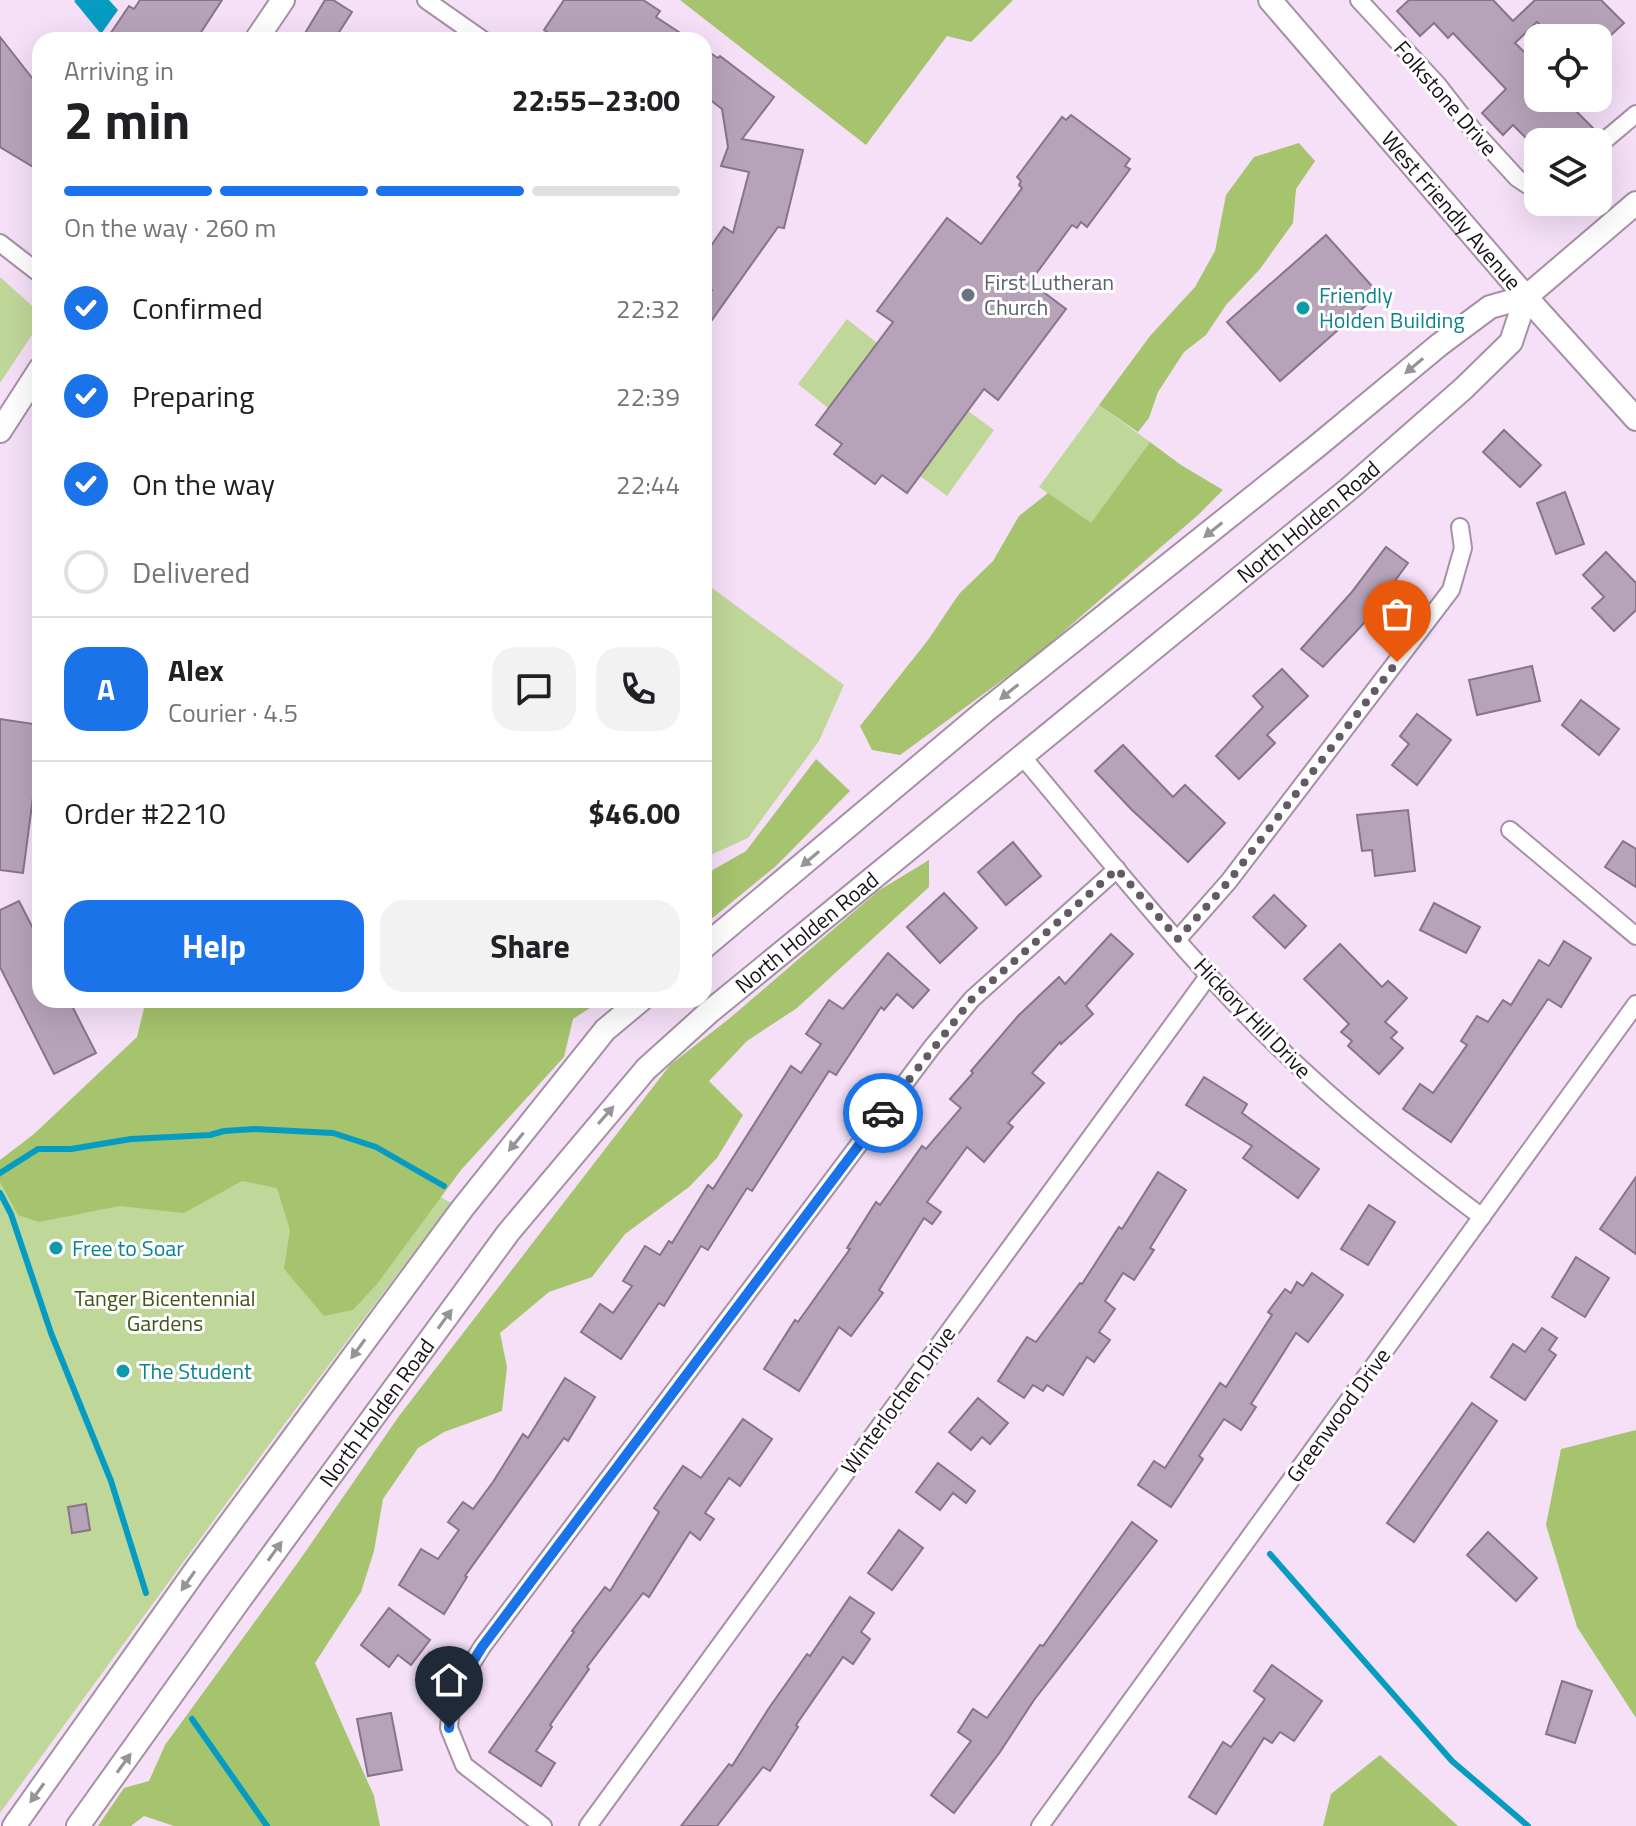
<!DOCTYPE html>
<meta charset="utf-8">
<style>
body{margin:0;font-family:"Titillium Web",sans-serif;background:#f2f2f2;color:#202124;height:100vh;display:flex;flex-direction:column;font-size:30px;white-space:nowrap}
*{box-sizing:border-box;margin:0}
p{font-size:26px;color:#757577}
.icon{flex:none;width:44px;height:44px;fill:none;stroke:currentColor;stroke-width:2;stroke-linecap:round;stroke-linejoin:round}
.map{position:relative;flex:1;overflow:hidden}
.drawer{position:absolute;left:32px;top:32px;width:680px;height:976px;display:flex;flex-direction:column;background:#fff;border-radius:24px;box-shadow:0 8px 32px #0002}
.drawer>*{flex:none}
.fabs{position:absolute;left:1524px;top:24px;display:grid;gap:16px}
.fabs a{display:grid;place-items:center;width:88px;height:88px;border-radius:16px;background:#fff;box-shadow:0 8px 32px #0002;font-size:40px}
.pin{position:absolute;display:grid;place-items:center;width:68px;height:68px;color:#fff;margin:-82px -34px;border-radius:50% 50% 50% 0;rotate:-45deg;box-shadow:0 0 8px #0007}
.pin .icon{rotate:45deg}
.courier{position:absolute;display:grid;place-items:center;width:80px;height:80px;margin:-40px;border:6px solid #1a73e8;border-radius:50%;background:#fff;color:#222;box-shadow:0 2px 10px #0007}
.summary em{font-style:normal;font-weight:700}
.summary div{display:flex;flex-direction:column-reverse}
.summary{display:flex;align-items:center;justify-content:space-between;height:136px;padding:0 32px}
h1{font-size:52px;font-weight:700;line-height:60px}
.bar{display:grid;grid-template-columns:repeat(4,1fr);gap:12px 8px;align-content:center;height:96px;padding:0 32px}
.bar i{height:10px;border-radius:6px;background:#e0e0e0}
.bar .active{background:#1a73e8}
.bar p{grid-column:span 4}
.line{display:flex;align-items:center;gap:20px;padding:0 32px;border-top:2px solid #e0e0e0}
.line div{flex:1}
.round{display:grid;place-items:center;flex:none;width:84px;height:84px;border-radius:24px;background:#f2f2f2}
ol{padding:0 32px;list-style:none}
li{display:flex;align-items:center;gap:24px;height:88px}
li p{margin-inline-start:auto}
li .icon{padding:8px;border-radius:50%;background:#1a73e8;color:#fff;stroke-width:4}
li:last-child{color:#757577}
li i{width:44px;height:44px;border:4px solid #e0e0e0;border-radius:50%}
.cta{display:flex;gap:16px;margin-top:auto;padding:16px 32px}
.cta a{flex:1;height:92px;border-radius:24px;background:#1a73e8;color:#fff;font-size:32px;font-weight:700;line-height:92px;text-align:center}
.cta a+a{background:#f2f2f2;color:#202124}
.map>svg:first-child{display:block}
</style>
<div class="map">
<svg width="1636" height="1826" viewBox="0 0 1636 1826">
<rect width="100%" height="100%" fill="#f5e0f7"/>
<g fill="#c0d79a">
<polygon points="0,277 40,313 40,323 0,383"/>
<polygon points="847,319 877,343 828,408 798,384"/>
<polygon points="1099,405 1150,442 1091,524 1039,487"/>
<polygon points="968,411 994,430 947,496 920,476"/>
<polygon points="704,582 844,685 819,741 748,838 704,858"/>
<polygon points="333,1133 451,1203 271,1442 0,1813 0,1176"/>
</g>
<g fill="#a5c46d">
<polygon points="680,0 1013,0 971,42 947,36 866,145"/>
<polygon points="1299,143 1315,161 1296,189 1293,223 1260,269 1226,305 1206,335 1184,352 1158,392 1149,418 1138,432 1099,405 1150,336 1195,287 1215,251 1226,195 1254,157"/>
<polygon points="1150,442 1181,465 1223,490 1198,515 1034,657 900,755 872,750 860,726 928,640 959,594 993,561 1019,516 1048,493 1091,523"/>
<polygon points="816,759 850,791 776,866 704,925 704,875 746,851"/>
<polygon points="929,860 929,887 797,1008 747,1041 709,1081 743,1115 717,1158 689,1187 625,1234 592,1277 549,1292 500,1333 507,1367 502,1411 444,1432 418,1448 383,1499 374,1551 361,1592 315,1663 374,1796 380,1826 174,1826 144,1816 131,1826 98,1826 124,1788 149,1781 165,1745 299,1561 399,1416 670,1065 730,1018 878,891"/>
<polygon points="146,1000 602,1000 573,1019 564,1057 461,1170 377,1284 353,1310 324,1316 284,1269 290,1230 277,1188 242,1181 184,1213 119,1206 39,1222 18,1215 0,1182 0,1160 34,1134 137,1037"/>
<polygon points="1636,1430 1636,1718 1577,1627 1546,1525 1561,1449"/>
<polygon points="1380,1755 1458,1826 1323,1826 1331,1794"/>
</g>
<polygon fill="#069cc2" points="76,0 109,0 118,10 101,34 74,1"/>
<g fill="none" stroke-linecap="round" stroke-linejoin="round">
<g stroke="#069cc2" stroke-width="6">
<polyline points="0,1173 38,1149 71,1149 131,1139 210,1135 224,1131 255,1129 333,1133 376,1147 444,1186"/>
<polyline points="0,1193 11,1214 51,1333 111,1481 146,1593"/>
<polyline points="1270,1554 1452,1761 1528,1826"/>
<polyline points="192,1719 267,1826"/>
</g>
</g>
<g fill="#b7a3b9" stroke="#887489" stroke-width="2">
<polygon points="140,0 222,0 196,40 106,40 129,6 134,9"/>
<polygon points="325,0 333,0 352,12 334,40 301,40"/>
<polygon points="564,0 643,0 660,11 656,17 691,40 560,40 544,30"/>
<polygon points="1409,0 1493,0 1513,21 1535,0 1601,0 1624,23 1608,38 1553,38 1537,22 1515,43 1538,65 1538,98 1583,98 1573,108 1594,129 1580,142 1530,142 1513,125 1503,135 1482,113 1506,89 1453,33 1448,38 1434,23 1420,36 1397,11"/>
<polygon points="0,37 40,88 40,171 0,147"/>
<polygon points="704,49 718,58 720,56 774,97 742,139 803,150 784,228 778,227 704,331 704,301 712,290 704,284 704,256 724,227 733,233 749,172 721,166 728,147 722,109 704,95"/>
<polygon points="1071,115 1130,159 1125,166 1130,169 1087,227 1081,222 1077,228 1072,225 1030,282 1066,309 998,400 984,389 907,493 882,475 875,484 834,454 842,444 816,425 893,322 877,311 947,218 981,244 1022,188 1019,185 1021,181 1017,177 1062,117 1066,120"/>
<polygon points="1326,235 1379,294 1280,381 1227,322"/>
<polygon points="1504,430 1541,465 1520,487 1483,452"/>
<polygon points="1565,492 1584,544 1556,554 1537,503"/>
<polygon points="1386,547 1408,563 1364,623 1323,667 1301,649 1351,593"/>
<polygon points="1606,552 1636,583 1636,610 1614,631 1592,608 1604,597 1583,575"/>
<polygon points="1532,666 1540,701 1477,715 1469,680"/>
<polygon points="1282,669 1308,696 1267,735 1275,743 1239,779 1216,756 1263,707 1253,696"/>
<polygon points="1581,700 1619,729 1599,755 1562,725"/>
<polygon points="1417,714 1451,740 1417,785 1392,765 1409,744 1400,736"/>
<polygon points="0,719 40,725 40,744 23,873 0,870"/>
<polygon points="1123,745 1173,797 1185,785 1225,823 1188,862 1132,810 1095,771"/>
<polygon points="1408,810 1415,871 1375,876 1372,850 1362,851 1357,815"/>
<polygon points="1623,841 1636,849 1636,887 1605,867"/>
<polygon points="1013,842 1041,876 1006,905 978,872"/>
<polygon points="944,893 977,928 940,963 907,927"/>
<polygon points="1274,895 1306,926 1285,948 1253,917"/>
<polygon points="19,901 40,942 40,1000 69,1000 96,1053 54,1074 0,967 0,910"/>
<polygon points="1434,903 1480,927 1466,953 1420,930"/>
<polygon points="1111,934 1133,954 1086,1006 1093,1014 1061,1044 1060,1042 1032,1073 1044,1083 1008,1123 1013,1127 984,1162 967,1147 927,1202 941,1212 932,1224 924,1218 879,1290 883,1293 851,1336 839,1327 799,1391 764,1369 795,1320 798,1322 850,1249 847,1248 876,1202 880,1205 922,1146 926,1149 961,1108 950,1099 973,1073 971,1071 1018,1016 1059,977 1065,984"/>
<polygon points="1564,941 1591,958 1561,1007 1548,999 1451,1142 1403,1109 1420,1084 1433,1093 1467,1045 1461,1041 1477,1016 1488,1022 1503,1000 1511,1005 1539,960 1549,966"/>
<polygon points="1340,944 1382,987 1388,981 1407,998 1385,1022 1397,1032 1391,1038 1403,1048 1379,1074 1348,1046 1352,1041 1341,1032 1349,1024 1304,979"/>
<polygon points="888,953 929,990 913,1008 897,994 884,1010 881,1007 836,1075 829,1071 752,1191 747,1188 708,1250 701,1246 664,1306 659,1303 621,1359 581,1332 600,1304 613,1313 632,1286 623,1281 645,1246 660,1255 669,1241 672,1243 708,1185 713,1189 791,1066 801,1073 821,1044 806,1034 829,1000 843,1009"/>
<polygon points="1204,1077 1247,1104 1242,1113 1319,1169 1298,1198 1243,1158 1252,1146 1186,1105"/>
<polygon points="1158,1172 1186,1190 1150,1248 1154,1250 1134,1280 1123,1273 1105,1301 1115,1309 1099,1332 1110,1340 1094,1362 1087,1357 1063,1395 1047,1385 1043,1391 1033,1385 1024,1398 998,1381 1027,1337 1036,1342 1080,1283 1082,1284 1119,1227 1122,1229"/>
<polygon points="1636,1177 1636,1254 1600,1229"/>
<polygon points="1369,1205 1395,1222 1368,1265 1341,1249"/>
<polygon points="1576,1257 1609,1278 1585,1317 1552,1297"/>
<polygon points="1312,1273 1343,1295 1308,1342 1296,1333 1251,1404 1256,1407 1241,1430 1224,1419 1199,1456 1203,1459 1171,1507 1138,1485 1154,1461 1165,1468 1220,1383 1226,1387 1272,1315 1268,1312 1285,1289 1291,1293 1297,1282 1303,1286"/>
<polygon points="1542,1328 1557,1338 1549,1350 1556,1355 1525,1400 1491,1377 1513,1344 1525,1352"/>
<polygon points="565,1378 595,1397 568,1441 564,1438 465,1576 467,1577 444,1614 399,1585 421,1549 438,1559 459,1530 448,1522 463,1502 473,1509 493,1482 523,1434 528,1438"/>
<polygon points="978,1398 1008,1423 990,1444 982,1437 971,1450 949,1432"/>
<polygon points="1472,1403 1497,1421 1414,1542 1387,1523"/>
<polygon points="743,1419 772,1439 740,1486 729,1478 705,1513 714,1519 700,1540 690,1532 649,1597 643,1593 587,1667 589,1669 550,1725 552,1727 536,1751 555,1763 541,1786 489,1752 574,1632 572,1631 605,1587 610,1591 659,1512 654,1508 683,1466 701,1478"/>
<polygon points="938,1463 975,1491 966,1503 953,1493 940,1510 916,1492"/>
<polygon points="86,1504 90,1530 72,1533 68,1507"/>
<polygon points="1132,1522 1157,1541 1034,1700 1000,1752 954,1813 931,1795 971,1741 958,1732 973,1709 987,1718 1040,1645 1043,1646"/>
<polygon points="899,1530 923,1548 892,1590 868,1573"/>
<polygon points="1488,1532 1537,1578 1516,1601 1467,1555"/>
<polygon points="850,1597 874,1613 861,1632 870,1639 853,1664 843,1657 796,1725 798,1727 770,1771 763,1767 717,1826 681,1826 729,1764 732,1766 769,1708 807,1654 810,1656"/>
<polygon points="389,1608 430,1640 411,1665 398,1655 389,1667 361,1645"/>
<polygon points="1272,1665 1322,1701 1294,1741 1280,1732 1272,1743 1264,1738 1216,1814 1189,1797 1223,1742 1231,1747 1265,1699 1254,1691"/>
<polygon points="1562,1681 1592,1691 1575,1743 1546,1734"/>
<polygon points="391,1713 402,1770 368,1776 357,1719"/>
</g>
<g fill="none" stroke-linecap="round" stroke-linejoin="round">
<defs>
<g id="street">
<polyline points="426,0 483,40"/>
<polyline points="1359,0 1437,84 1472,129 1517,178 1532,188 1538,187"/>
<polyline points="1598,146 1636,114"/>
<polyline points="0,243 40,274"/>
<path d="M1021,755C1112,863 1204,981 1308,1075C1363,1126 1422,1172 1482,1217"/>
<polyline points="1510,830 1636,936"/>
<polyline points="1178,939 1229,881 1451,590 1463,548 1460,527"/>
<polyline points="543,1826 464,1765 449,1728 452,1695 482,1647 932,1047 972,999 1117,869"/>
<polyline points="588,1826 1209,975"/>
<polyline points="1040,1826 1636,1004"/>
</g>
<g id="secondary">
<path id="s1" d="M1270,0L1526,297L1636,419"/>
<polyline points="256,40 283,0"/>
<polyline points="0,431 40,369"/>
<polyline points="704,947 984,712 1316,447 1439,345 1490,307 1526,297 1636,203"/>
<polyline points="14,1826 195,1571 462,1209 605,1030 641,1000"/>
<path id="s2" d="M78,1826L238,1602L508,1233L646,1069L708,1013L1350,488L1464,388L1511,342L1526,297"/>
</g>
</defs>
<use href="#street" stroke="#a590a6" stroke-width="20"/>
<use href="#secondary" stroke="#a590a6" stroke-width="26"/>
<use href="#street" stroke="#fff" stroke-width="16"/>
<use href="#secondary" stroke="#fff" stroke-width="22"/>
</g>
<defs><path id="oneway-solid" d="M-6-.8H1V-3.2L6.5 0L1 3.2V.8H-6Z" transform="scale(2)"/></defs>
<g fill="#979498">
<use href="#oneway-solid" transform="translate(1414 366) rotate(140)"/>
<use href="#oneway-solid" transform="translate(1213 530) rotate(141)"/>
<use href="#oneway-solid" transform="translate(1009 692) rotate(141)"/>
<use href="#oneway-solid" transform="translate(810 859) rotate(140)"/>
<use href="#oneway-solid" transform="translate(606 1115) rotate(-49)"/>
<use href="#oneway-solid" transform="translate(516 1142) rotate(129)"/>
<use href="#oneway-solid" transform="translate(445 1319) rotate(-54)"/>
<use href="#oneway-solid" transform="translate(358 1349) rotate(126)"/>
<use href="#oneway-solid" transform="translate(275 1551) rotate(-54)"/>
<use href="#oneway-solid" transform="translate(188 1581) rotate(125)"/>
<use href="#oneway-solid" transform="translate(124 1763) rotate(-54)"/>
<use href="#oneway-solid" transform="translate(37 1793) rotate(126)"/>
</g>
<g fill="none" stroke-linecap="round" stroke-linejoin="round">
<polyline stroke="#655967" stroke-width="8" stroke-dasharray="0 14.4" points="883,1113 972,999 1117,869 1178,939 1229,881 1397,662"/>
<polyline stroke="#1a73e8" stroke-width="10" points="449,1728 452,1695 482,1647 883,1113"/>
</g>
<circle fill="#6b7280" stroke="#fff" stroke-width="3" cx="968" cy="295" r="8"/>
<g fill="#0f9aa8" stroke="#fff" stroke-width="3">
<circle cx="1303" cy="308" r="8"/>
<circle cx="56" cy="1248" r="8"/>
<circle cx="123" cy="1371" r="8"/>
</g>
<g text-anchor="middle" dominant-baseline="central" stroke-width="6" stroke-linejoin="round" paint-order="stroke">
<g font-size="22" fill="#181119" stroke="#fff">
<text transform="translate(1446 98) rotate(49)">Folkstone Drive</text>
<text stroke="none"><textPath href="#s1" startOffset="278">West Friendly Avenue</textPath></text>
<text stroke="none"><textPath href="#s2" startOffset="1806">North Holden Road</textPath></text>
<text stroke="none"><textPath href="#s2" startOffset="1158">North Holden Road</textPath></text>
<text transform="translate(1253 1018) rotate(46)">Hickory Hill Drive</text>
<text transform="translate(898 1400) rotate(-54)">Winterlochen Drive</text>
<text stroke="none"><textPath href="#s2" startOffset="510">North Holden Road</textPath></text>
<text transform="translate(1338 1415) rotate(-54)">Greenwood Drive</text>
</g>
<g font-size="22" fill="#5b616d" stroke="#fff" text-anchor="start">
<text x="984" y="282">First Lutheran<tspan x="984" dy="25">Church</tspan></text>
</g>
<g font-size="22" fill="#0d838f" stroke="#fff" text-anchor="start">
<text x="1319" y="295">Friendly<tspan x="1319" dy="25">Holden Building</tspan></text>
<text x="72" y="1248">Free to Soar</text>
<text x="139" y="1371">The Student</text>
</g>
<g font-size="22" fill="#425517" stroke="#fff">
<text x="165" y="1298">Tanger Bicentennial<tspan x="165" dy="25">Gardens</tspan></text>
</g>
</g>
</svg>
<div class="fabs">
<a><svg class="icon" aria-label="locate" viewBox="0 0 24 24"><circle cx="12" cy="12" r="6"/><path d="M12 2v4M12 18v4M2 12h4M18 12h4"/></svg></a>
<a><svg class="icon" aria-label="layers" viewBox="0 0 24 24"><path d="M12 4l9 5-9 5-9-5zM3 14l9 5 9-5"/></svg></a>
</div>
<div class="pin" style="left:1397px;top:662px;background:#ea580c"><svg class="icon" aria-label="bag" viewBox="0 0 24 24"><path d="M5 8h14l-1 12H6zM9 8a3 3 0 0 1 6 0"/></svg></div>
<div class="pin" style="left:449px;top:1728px;background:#1f2937"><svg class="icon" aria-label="home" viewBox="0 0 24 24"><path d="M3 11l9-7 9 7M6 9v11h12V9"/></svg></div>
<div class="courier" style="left:883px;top:1113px"><svg class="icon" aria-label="car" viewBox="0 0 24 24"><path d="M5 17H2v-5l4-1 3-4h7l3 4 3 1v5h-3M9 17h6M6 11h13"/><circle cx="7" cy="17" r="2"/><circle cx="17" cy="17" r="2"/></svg></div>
<section class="drawer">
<div class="summary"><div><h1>2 min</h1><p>Arriving in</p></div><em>22:55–23:00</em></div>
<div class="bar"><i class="active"></i><i class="active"></i><i class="active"></i><i></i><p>On the way · 260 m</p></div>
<ol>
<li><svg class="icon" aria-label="check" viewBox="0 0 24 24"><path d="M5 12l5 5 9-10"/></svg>Confirmed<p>22:32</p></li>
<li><svg class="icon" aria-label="check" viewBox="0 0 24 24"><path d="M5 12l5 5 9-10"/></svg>Preparing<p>22:39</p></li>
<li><svg class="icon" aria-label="check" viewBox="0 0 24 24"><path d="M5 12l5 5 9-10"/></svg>On the way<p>22:44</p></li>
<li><i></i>Delivered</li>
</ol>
<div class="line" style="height:144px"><b class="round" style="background:#1a73e8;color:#fff">A</b><div><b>Alex</b><p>Courier · 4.5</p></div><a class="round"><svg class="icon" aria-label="chat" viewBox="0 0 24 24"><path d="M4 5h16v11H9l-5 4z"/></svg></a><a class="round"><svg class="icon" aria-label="phone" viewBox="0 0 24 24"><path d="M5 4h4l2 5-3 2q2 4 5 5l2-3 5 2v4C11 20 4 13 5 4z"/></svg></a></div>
<div class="line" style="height:104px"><div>Order #2210</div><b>$46.00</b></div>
<div class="cta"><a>Help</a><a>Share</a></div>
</section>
</div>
